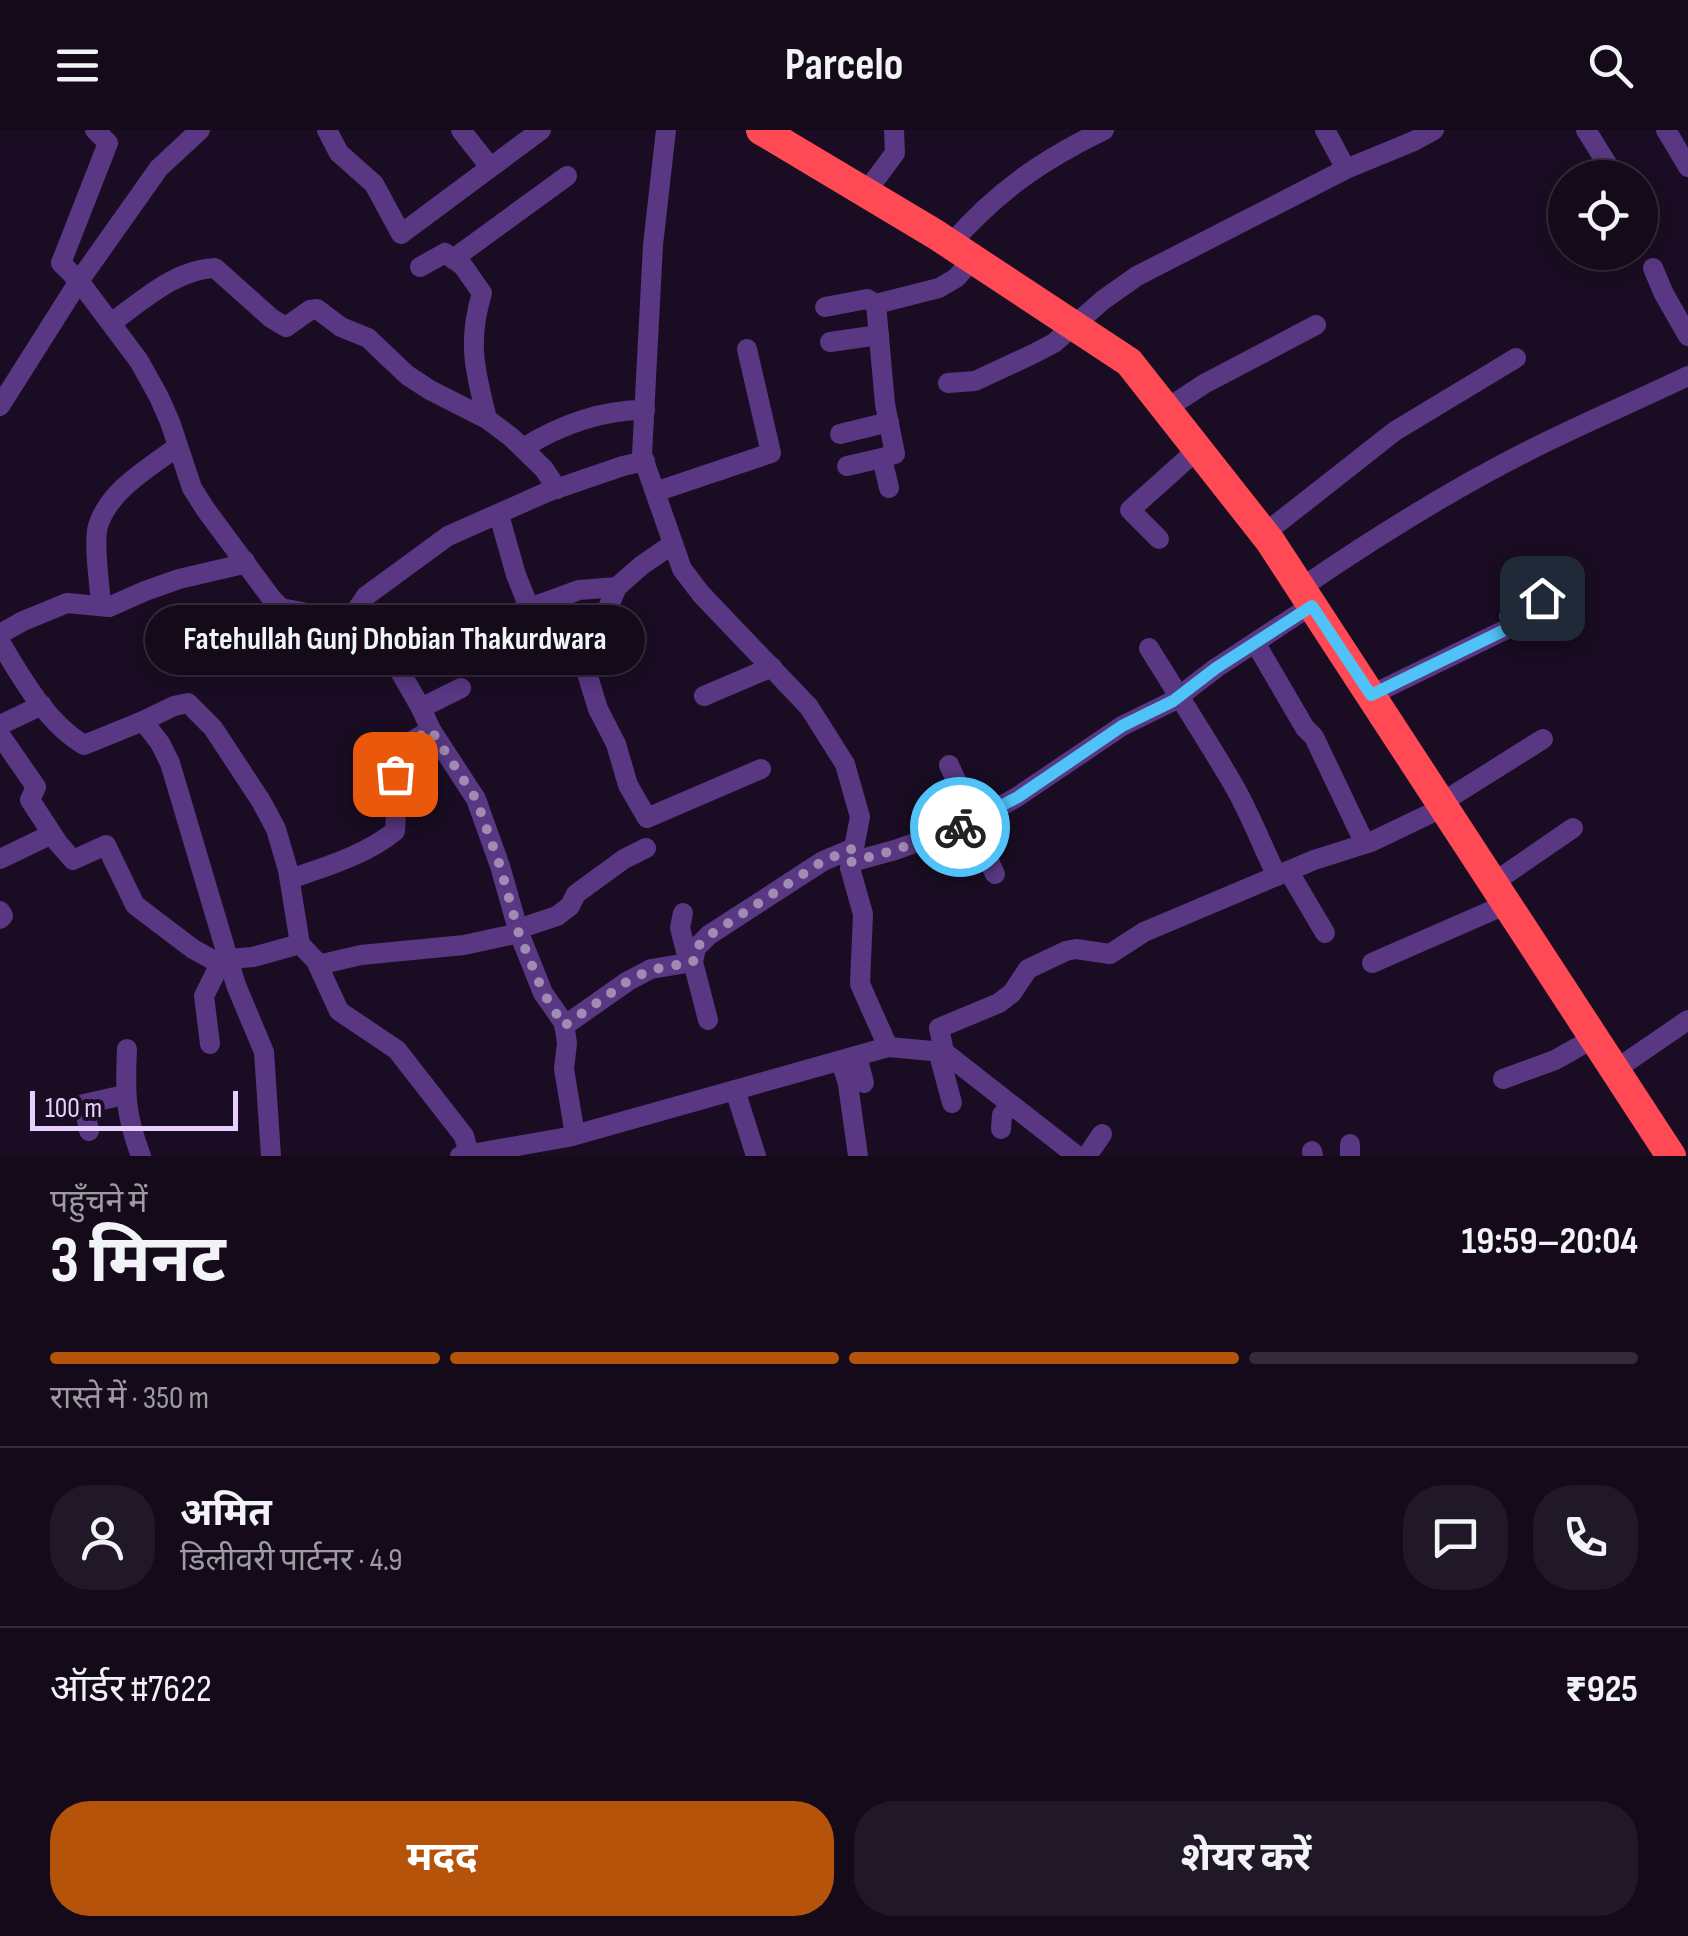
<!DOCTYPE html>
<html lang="hi">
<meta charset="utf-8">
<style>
body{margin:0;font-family:"Sofia Sans Condensed","Noto Sans Devanagari",sans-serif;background:#211827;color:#f1f3f6;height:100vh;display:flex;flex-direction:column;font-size:38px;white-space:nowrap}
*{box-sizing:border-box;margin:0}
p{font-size:32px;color:#9d9aa2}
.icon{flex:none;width:55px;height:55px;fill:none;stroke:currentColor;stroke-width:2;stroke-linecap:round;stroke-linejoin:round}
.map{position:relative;height:1026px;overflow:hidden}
.details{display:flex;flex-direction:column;background:#140a1a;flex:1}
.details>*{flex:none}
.buttons{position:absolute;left:1548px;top:30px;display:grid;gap:20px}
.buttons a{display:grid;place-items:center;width:110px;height:110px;border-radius:50%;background:#140a1a;box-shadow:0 5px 15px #0003,0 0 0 2px #332b39;font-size:50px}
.scale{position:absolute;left:30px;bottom:25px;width:208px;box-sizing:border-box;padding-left:10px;border:5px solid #e8cfff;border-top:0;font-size:28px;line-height:35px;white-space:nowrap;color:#e8cfff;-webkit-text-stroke:8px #1a0d23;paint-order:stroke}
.pin{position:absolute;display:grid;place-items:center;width:85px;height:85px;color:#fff;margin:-42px;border-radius:20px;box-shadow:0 5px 15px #0006}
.courier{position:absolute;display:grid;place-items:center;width:100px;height:100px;margin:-50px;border:8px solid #4fc3f7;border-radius:50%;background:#fff;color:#222;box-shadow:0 2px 12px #0007}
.bubble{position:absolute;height:70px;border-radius:35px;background:#140a1a;box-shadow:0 5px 15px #0003,0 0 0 2px #332b39;font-size:32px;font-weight:700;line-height:70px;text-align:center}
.summary em{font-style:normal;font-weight:700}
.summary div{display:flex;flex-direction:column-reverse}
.summary{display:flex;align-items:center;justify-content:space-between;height:170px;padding:0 50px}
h1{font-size:65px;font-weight:700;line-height:75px}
.bar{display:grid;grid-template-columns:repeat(4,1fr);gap:15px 10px;align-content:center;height:120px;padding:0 50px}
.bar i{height:12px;border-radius:8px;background:#332b39}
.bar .current{background:#b45309}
.bar p{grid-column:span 4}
.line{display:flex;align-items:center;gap:25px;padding:0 50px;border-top:2px solid #332b39}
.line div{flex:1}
.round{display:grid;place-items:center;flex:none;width:105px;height:105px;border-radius:40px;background:#211827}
.cta{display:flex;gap:20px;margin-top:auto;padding:20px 50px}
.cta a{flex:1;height:115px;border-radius:40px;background:#b45309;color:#fff;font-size:40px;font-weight:700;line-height:115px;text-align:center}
.cta a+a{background:#211827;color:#f1f3f6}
header{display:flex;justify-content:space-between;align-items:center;height:130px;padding:0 50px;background:#140a1a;font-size:45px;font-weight:700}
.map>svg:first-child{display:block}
</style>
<header><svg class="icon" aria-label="menu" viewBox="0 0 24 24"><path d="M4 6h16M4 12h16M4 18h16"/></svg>Parcelo<svg class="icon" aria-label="search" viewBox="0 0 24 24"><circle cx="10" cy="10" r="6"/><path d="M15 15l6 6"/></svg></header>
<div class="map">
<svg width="1688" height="1026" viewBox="0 0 1688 1026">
<rect width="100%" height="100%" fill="#1a0d23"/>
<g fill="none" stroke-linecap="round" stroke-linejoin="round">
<g stroke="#593783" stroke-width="20">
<polyline points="95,0 108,13 61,133 79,151 139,231 159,267 170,292 192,358 206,380 272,469 281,478 349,491 368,499 382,510 421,578"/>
<polyline points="327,0 339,23 374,54 401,104 541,0"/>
<polyline points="461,0 490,37"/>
<polyline points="666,0 653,115 642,325 682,439 701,464 809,577 845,634 860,687 850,738 863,784 860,854 888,917"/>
<polyline points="1325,0 1346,39"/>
<polyline points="1586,0 1616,48"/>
<polyline points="1666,0 1688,37"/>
<polyline points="866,62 895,23 894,0"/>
<polyline points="1640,85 1641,87"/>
<path d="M951,114C996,62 1042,30 1104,0"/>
<polyline points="453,129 567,46"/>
<path d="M420,137L445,123L463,136L482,163C467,212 475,241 487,289"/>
<polyline points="1653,138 1664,164 1688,206"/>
<polyline points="825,177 867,169 876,174"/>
<path d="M111,193C142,171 176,139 215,138L271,188L286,197L310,180L317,179L341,197L368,208L407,245L430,260L487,289L511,307L544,339L557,359"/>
<polyline points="830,212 879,205"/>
<polyline points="948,253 975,251 1033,224 1054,213 1103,170 1137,146 1346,39 1414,11 1434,0"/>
<polyline points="0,276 79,151 159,38 200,0"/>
<polyline points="1166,279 1204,254 1316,195"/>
<polyline points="840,304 889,292"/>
<path d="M523,318C560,295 601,280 645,280"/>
<polyline points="847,336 882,328"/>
<polyline points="889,358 882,328 895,324 885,274 876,174 939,158 956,148 973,129"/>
<polyline points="655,362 771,323 747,219"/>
<polyline points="499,385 516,445 529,477"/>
<polyline points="1264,404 1395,301 1516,228"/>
<polyline points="1159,409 1130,380 1198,319"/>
<polyline points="673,414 642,435 617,457 594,510 586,540 598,579 616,614 628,655 647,688 761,639"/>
<path d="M1301,458C1374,408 1447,362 1526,322C1579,295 1634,272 1688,246"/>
<path d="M101,476C100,456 93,413 98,396C109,360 149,338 177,317"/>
<polyline points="349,491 366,466 448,406 547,362 623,336 645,331"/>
<polyline points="0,504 23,491 67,473 109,477 145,461 179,449 239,435 245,431"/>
<polyline points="461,509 505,487 579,460 617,457"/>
<path d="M0,512C22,549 47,593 84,615L143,591L160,613L170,633L236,855L264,922L271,1026"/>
<polyline points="1256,514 1305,598 1314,607 1365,714"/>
<path d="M1149,518C1176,562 1204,605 1230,649C1249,680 1261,714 1277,746"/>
<polyline points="1371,565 1515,495 1509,486 1575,451"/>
<polyline points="704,566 772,537"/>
<polyline points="143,591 174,576 188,573 213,598 261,671 276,699 288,740 300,814 316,831 339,881 397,920 464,1006 469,1024"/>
<polyline points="0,595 42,575"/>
<polyline points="431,600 476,669 500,736 519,803"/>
<polyline points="0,605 36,657 30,670 58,713 73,730 106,715 135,775 193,819 222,835"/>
<polyline points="949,635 975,691"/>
<polyline points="1441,673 1543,609"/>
<polyline points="971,693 995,744"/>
<polyline points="0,729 52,704"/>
<polyline points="851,732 895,720 971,693 1017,667 1122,596 1173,571 1216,538 1312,475"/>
<polyline points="1289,742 1325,803"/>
<path d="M290,749C325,737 366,725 395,701C398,674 390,646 395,621L431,600L421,578L461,558"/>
<polyline points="1493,753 1573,698"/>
<polyline points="0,781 3,786 0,789"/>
<polyline points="683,783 680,798 689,833"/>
<polyline points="518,799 557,786 570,776 576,764 624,729 646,718"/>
<polyline points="1372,833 1507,774"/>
<polyline points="318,835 361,825 464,815 519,803 543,863 564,893 567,913 564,939 575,1005"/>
<polyline points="708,890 693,832 696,818 709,805 823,731 854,718"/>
<polyline points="564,896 628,851 651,839 693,832"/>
<polyline points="210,914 204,866 217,840 229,829 253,827 300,814"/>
<path d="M127,919C125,963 125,984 141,1026"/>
<polyline points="938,921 952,973"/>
<polyline points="944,922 939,898 999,873 1012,863 1028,839 1066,821 1076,819 1110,824 1144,802 1314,730 1371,712 1444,677"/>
<polyline points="857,926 864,953"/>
<polyline points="841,931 848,954 858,1026"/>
<polyline points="1615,940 1688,890"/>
<polyline points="1503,949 1555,930 1594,908"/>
<polyline points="735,960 756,1026"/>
<polyline points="1001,999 1002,985 1011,975"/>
<polyline points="89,1001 84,974 124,965"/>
<polyline points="1350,1014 1350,1026"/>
<polyline points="1312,1021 1313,1026"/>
<polyline points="460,1026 568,1007 888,917 944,922 1077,1026"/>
<polyline points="1087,1026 1102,1004"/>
</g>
<polyline stroke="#ff4a55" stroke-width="30" points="761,0 935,104 1129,232 1270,411 1671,1026"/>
</g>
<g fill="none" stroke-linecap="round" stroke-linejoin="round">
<polyline stroke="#a08bb2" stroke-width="10" stroke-dasharray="0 18" points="395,644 393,628 395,620 431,600 476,669 500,736 519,804 543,862 564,896 628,851 650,840 693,832 696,818 710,805 823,731 854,718 851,732 895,720 960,697"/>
<polyline stroke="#4fc3f7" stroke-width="12" points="960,697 1018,667 1122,596 1173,571 1216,538 1312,476 1371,565 1515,495 1509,486 1542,468"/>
</g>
</svg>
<div class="buttons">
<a><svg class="icon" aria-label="locate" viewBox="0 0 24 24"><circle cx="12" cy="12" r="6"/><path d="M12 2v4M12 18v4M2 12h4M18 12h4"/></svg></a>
</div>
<div class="scale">100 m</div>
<div class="pin" style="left:395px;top:644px;background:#ea580c"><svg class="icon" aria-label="bag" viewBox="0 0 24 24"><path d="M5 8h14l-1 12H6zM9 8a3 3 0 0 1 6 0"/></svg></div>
<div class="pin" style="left:1542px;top:468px;background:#1f2937"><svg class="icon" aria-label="home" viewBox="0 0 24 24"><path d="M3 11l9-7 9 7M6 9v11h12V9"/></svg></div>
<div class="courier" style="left:960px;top:697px"><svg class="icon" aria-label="bike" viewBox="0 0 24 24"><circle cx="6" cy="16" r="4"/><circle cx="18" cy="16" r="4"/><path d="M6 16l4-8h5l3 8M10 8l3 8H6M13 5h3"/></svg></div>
<div class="bubble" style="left:145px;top:475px;width:500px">Fatehullah Gunj Dhobian Thakurdwara</div>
</div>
<section class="details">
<div class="summary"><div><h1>3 मिनट</h1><p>पहुँचने में</p></div><em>19:59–20:04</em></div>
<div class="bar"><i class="current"></i><i class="current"></i><i class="current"></i><i></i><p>रास्ते में · 350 m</p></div>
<div class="line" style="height:180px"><a class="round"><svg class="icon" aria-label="person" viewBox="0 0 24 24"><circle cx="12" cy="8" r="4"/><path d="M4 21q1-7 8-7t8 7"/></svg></a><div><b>अमित</b><p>डिलीवरी पार्टनर · 4.9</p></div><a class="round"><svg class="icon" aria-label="chat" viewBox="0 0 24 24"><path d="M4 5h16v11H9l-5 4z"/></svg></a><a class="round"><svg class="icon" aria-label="phone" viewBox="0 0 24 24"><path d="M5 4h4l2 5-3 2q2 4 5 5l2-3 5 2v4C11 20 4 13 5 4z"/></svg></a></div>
<div class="line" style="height:130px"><div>ऑर्डर #7622</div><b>₹925</b></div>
<div class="cta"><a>मदद</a><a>शेयर करें</a></div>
</section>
